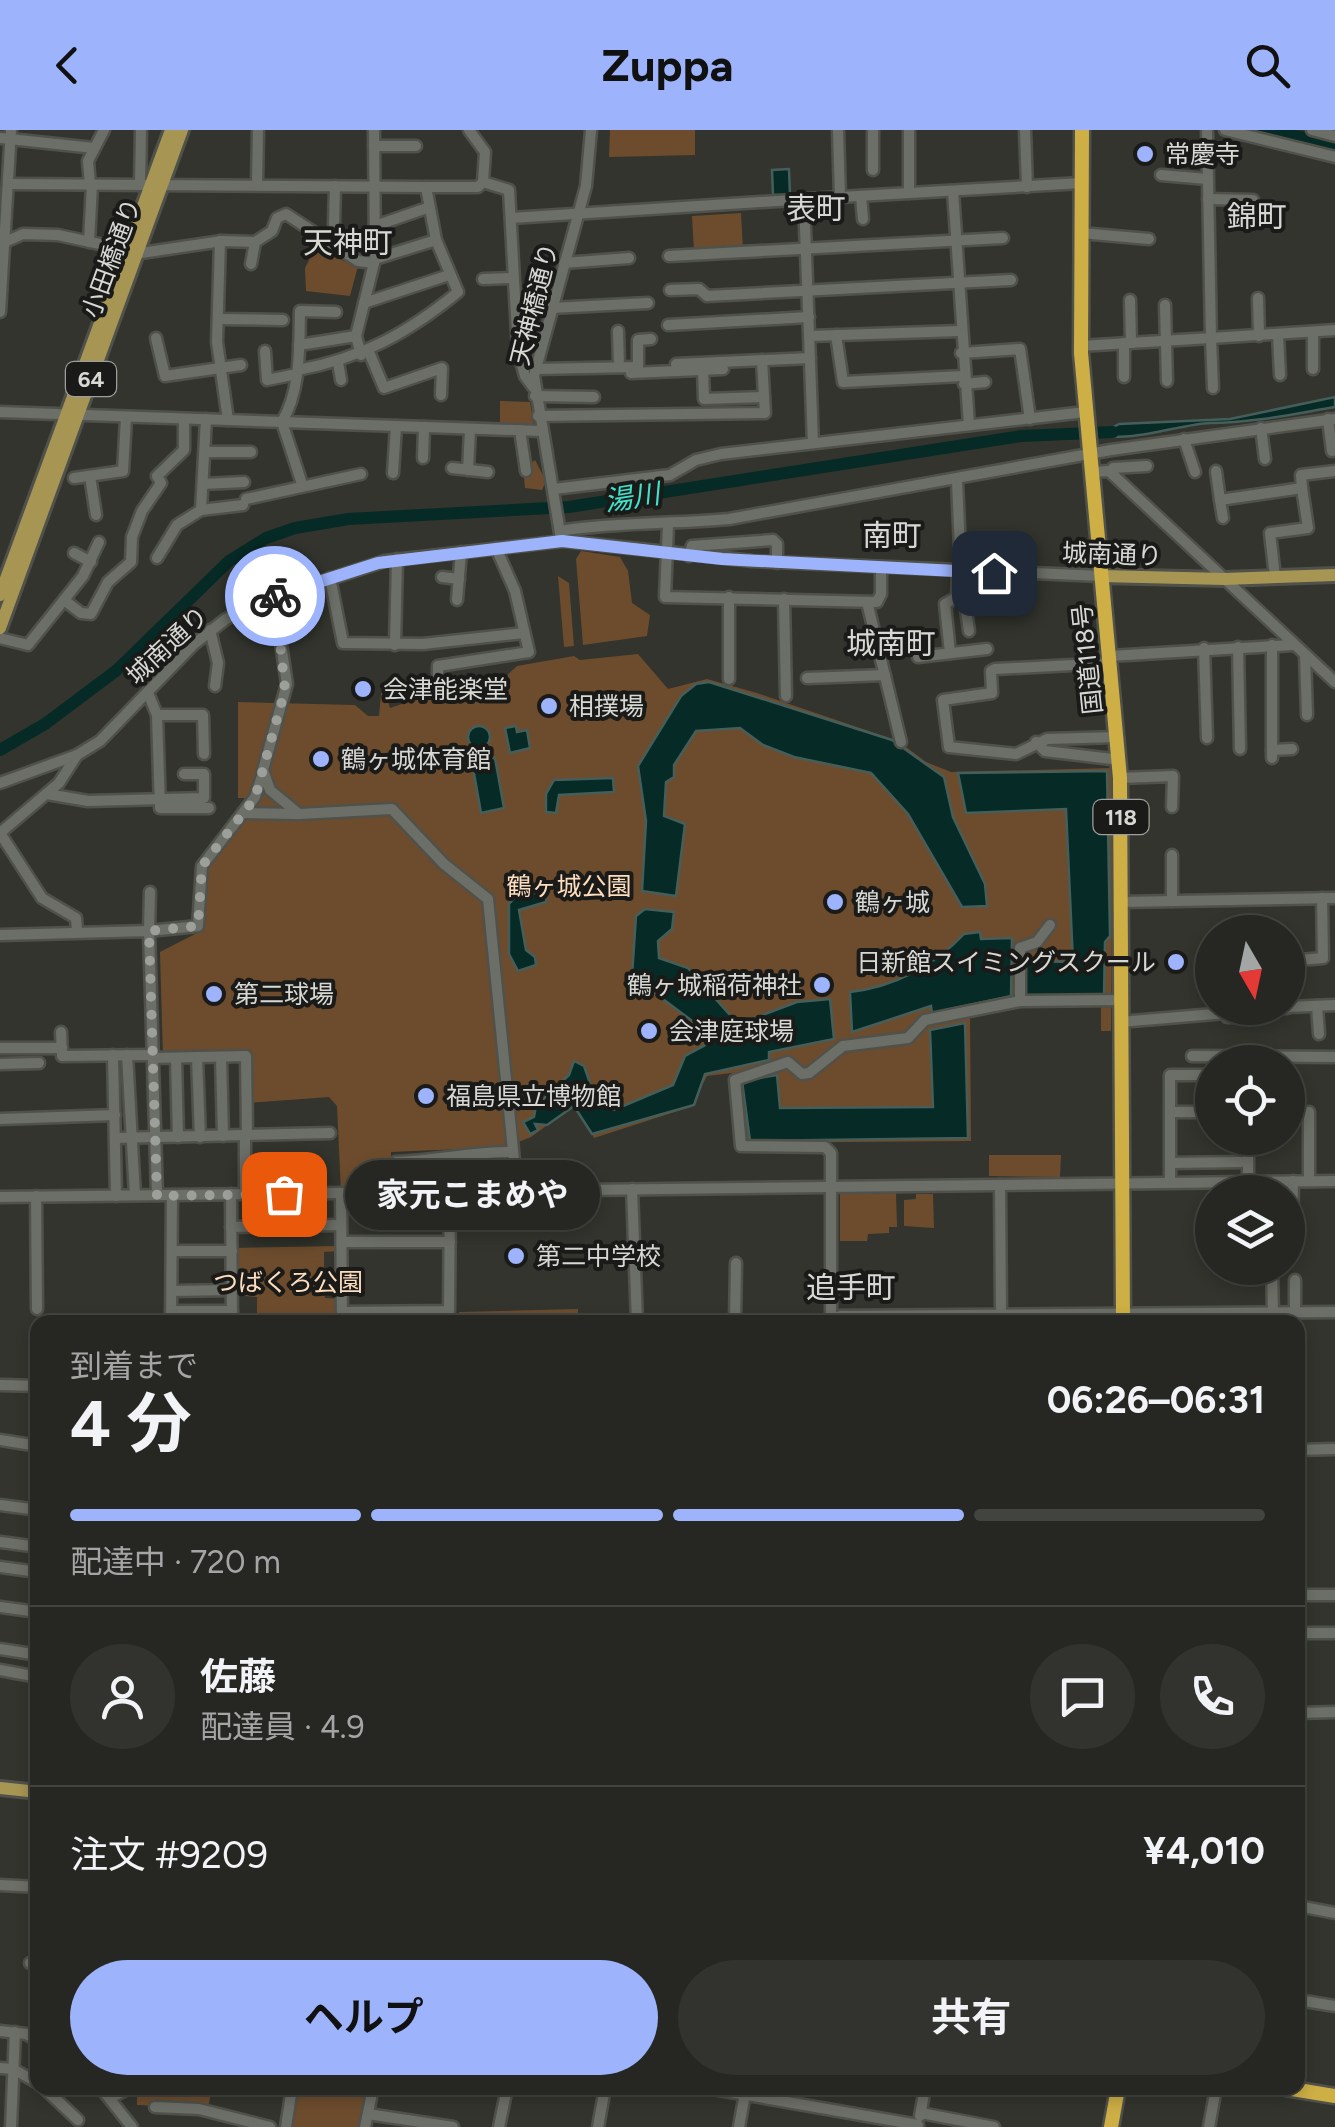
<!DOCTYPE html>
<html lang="ja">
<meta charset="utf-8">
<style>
body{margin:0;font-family:Figtree,"Noto Sans JP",sans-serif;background:#32332f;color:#f1f3f6;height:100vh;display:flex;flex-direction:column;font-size:38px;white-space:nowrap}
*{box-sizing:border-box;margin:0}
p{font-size:32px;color:#a4a5a5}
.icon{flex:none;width:55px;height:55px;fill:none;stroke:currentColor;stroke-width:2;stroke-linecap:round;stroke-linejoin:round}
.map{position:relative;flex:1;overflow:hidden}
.sheet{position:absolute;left:30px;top:1185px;width:1275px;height:780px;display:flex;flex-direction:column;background:#262722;border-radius:20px;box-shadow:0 5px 15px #0003,0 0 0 2px #424440}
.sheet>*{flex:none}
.needle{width:65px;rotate:171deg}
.tools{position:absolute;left:1195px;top:785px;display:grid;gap:20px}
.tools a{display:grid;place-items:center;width:110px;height:110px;border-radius:50%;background:#262722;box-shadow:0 5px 15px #0003,0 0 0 2px #424440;font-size:50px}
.pin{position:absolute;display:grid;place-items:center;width:85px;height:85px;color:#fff;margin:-42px;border-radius:20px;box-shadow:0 5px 15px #0006}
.courier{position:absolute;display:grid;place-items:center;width:100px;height:100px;margin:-50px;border:8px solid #9db4fd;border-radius:50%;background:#fff;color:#222;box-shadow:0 2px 12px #0007}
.bubble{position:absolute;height:70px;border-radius:35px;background:#262722;box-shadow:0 5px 15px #0003,0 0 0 2px #424440;font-size:32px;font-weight:700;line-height:70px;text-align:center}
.summary em{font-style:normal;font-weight:700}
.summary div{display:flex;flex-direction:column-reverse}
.summary{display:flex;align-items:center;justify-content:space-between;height:170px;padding:0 40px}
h1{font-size:65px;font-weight:700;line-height:75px}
.bar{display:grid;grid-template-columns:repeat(4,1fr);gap:15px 10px;align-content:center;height:120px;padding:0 40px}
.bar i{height:12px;border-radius:8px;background:#424440}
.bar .current{background:#9db4fd}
.bar p{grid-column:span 4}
.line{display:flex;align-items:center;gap:25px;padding:0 40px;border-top:2px solid #424440}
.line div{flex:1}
.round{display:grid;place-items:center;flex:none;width:105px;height:105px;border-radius:52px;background:#32332f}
.cta{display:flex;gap:20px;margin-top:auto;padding:20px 40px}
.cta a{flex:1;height:115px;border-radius:60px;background:#9db4fd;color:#111;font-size:40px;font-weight:700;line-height:115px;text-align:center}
.cta a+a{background:#32332f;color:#f1f3f6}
header{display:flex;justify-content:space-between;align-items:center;height:130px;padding:0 40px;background:#9db4fd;color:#111;font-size:45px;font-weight:700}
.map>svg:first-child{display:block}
</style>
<header><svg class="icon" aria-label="back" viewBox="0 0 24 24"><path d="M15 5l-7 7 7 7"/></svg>Zuppa<svg class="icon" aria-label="search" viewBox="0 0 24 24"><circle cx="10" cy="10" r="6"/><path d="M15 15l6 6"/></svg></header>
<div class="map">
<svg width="1335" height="1997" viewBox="0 0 1335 1997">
<rect width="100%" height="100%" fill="#32342d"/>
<g fill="#6d4c2d">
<polygon points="610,0 695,0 695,25 609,27"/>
<polygon points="741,83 743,119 694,122 692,86"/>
<polygon points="314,120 358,136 350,166 306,161 305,138"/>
<polygon points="500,271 530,272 535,300 500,298"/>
<polygon points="535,330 546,351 542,360 525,358 523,339"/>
<polygon points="581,421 620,427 628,441 632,473 650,485 647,506 583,515 576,429"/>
<polygon points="558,446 569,453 574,516 564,517"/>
<polygon points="638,524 668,559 707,549 757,563 898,611 926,632 951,642 1113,638 1111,901 1101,901 1101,875 1006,876 970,885 971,1011 744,1013 740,942 707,946 690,977 594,1008 575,975 531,1007 506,1017 391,1022 392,1061 341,1062 337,976 329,967 247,973 246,925 163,926 160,822 197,803 197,751 251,668 238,668 238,572 355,575 368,586 379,586 382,553 390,578 462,553 505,547 517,536 574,526 580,530"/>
<polygon points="989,1025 1061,1025 1060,1047 989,1046"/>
<polygon points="896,1063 897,1097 889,1097 889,1103 868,1104 867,1111 840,1111 840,1064"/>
<polygon points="916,1064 933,1064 934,1098 904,1096 904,1070 916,1069"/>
<polygon points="341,1116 340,1121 324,1122 324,1162 325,1168 341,1169 341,1192 257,1192 257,1167 233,1165 233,1118"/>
<polygon points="578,1179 578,1192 459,1192 459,1182"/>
<polygon points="137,1958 212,1958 208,1978 137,1975"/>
<polygon points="298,1958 365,1965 359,1997 291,1997"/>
</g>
<g fill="#062a25" stroke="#455e5a" stroke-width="2.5">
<polygon points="789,39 790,65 773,65 772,40"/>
<path d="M1335,267V277C1293,284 1252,293 1210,293C1181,294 1126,314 1101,304L1119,294L1230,289Z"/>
<polygon points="709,552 892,610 944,647 953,687 985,754 987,776 962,777 908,684 871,643 794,627 763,615 740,598 696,601 674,635 674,647 666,652 664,686 685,694 676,766 642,761 646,691 638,636 681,566 696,554"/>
<circle cx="479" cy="607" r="11"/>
<polygon points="516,596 517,602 527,600 530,618 510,623 505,598"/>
<polygon points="495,628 504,678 481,683 472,632"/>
<polygon points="1107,641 1110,806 1105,812 1104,866 1026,866 1024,831 1073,832 1066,679 966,683 958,643"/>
<polygon points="613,648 614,662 559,665 556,683 546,682 546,664 554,650"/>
<polygon points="547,761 546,772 519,780 526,820 535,827 536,835 518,841 509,824 509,774 516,766"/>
<polygon points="645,779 674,782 672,799 658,811 659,828 688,838 738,894 797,872 830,869 834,909 769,922 769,930 705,944 694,975 592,1004 574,976 547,995 535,994 538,1000 530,1004 523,992 534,987 536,976 569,945 574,931 584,936 597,973 614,980 673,955 685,926 707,914 703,899 632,846 636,786"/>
<path d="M980,802L981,809L1012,808L1011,866L932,883L931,876L852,902L850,862C894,857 934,836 964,804Z"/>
<polygon points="965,893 968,1008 750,1011 742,951 777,945 780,978 933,977 930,900"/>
</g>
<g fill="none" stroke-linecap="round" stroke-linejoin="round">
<g stroke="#062a25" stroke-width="12">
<polyline points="1259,0 1335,13"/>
<polyline points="0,620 45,594 117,540 229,431 266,408 295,398 348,389 569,377 1021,306 1113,302"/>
</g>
<defs>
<g id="minor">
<polyline points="469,0 485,22 483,52 509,60 518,221 525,246 534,258"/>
<polyline points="838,0 840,67 1082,53"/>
<polyline points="873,0 873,40"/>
<polyline points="909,0 909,63"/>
<polyline points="1025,0 1027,57"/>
<polyline points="1225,0 1335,27"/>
<polyline points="1312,0 1335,6"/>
<polyline points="0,8 94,18"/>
<polyline points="374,16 416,16"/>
<polyline points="1161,45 1207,49"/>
<polyline points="10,54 426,57 478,57 483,52"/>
<polyline points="90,55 88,31 104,0"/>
<polyline points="140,55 141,0"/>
<polyline points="257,55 258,0"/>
<polyline points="953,61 969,295"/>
<polyline points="861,66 863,89"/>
<polyline points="1208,69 1253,70"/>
<polyline points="804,70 813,313"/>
<polyline points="511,88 840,67"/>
<polyline points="334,94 335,56"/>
<polyline points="375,96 427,78"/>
<polyline points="1081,103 1149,109"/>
<polyline points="220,111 217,212 228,290"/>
<polyline points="5,112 23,104 58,105 141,123 222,111 255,112 272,101 277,88 286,84 358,131 374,133"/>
<polyline points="89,112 92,55"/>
<polyline points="669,126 1003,108"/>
<polyline points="375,129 436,110"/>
<polyline points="564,133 629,128"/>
<polyline points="251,134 255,112"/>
<polyline points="483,149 513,148"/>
<polyline points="670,160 699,159 707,166 1011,150"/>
<polyline points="1258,168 1259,206"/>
<polyline points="1130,170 1131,213"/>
<polyline points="364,173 449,145"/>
<polyline points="1165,175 1167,251"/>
<polyline points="551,178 648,173"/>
<polyline points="0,182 11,0"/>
<polyline points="218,189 283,190"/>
<polyline points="668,195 809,187"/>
<polyline points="618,201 619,237"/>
<polyline points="1313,202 1313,239"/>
<polyline points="836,205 843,252 963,246"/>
<polyline points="1278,205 1280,245"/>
<polyline points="810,206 960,201"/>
<polyline points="156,208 165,246 241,235"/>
<polyline points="299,215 356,206"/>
<polyline points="1080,216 1211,208 1207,0"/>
<polyline points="265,221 267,250 297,244"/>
<polyline points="369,222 384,258 442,238 441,265"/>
<polyline points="961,223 1020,219 1030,289"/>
<polyline points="361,225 356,206 375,129 374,0"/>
<polyline points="338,232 341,250"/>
<polyline points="676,234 810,228"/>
<polyline points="535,239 638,237"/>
<path d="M298,240C362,228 408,203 458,162L436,110L426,57"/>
<polyline points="703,240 704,269 764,267"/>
<polyline points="638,242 638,210 651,209"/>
<polyline points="631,243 723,239"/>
<polyline points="1124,247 1124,213"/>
<polyline points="964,254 985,252"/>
<polyline points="1213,258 1211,208 1335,200"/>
<polyline points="535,266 594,267"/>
<polyline points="0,282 542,301"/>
<polyline points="538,286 765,283 762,230"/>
<polyline points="1328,289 1332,321"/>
<polyline points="1261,298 1265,329"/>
<polyline points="520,300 526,341"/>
<polyline points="1184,309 1195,342"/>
<polyline points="205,322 251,322"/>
<polyline points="423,328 424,297"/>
<polyline points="452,338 488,342"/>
<polyline points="1113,338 1147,336"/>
<polyline points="468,340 470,300"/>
<polyline points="1216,341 1220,370"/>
<polyline points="1091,342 1109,341 1335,552"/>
<polyline points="393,343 396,296"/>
<polyline points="90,346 96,385"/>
<polyline points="74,348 123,341 126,288"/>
<polyline points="957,351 961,441"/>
<polyline points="203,354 244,352"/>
<path d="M302,354L282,292C301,259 299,220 300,181L336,182"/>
<polyline points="554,359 670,345 696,330 721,324 1085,282"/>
<polyline points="246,369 361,344"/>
<polyline points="201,380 243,375"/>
<polyline points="1223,388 1220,370 1302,358 1301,345 1335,341"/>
<polyline points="668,395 665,467 877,472 881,464 881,437"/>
<path d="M566,400C621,392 674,394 729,389L1111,320L1335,289"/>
<polyline points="561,409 534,246 586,56 591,0"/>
<polyline points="74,423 91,432"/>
<polyline points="689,426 692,416 773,410 777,414 777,433"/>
<polyline points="157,428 177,395 201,380 206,289"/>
<polyline points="442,447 459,449"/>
<polyline points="1275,447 1270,403 1308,398 1302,358"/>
<polyline points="330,448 343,513 423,514 524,503"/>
<polyline points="274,467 287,554 263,640 270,660 299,684 392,679 444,734 488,769 517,1060"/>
<polyline points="729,467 729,549"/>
<polyline points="957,467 965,473 969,501"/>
<polyline points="784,469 786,566"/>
<polyline points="64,470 81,483 91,484 108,452 131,432 132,407 142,381 161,353 157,346 184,320 184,289"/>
<polyline points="457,470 461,422"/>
<polyline points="867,472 901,612"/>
<polyline points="210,500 218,533 215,556"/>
<polyline points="0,508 28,515 83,446 99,412"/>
<polyline points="395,515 397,429"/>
<polyline points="1272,515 1272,628"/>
<polyline points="1238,517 1240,619"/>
<polyline points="1204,518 1207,608"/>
<polyline points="950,523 945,474 957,467 958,441"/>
<polyline points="1305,525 1307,585"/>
<polyline points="1110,526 1293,515"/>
<polyline points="918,527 987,519"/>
<polyline points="1111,533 995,539 991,541 992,563 943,570 949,617 1016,624 1047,609 1118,607"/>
<polyline points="807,548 885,545"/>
<polyline points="403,560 438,552 438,536 529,522 515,461 496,418"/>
<polyline points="148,563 157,585 160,678 209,678"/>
<polyline points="157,585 203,585 204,624"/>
<polyline points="1036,612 1045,621 1112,629"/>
<polyline points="1272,620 1292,619"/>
<polyline points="77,625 59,653 0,703 42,768 76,788 77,800"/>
<polyline points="1120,648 1173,646 1172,677"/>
<polyline points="0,653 77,625 100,611 194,514 226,489 274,467 385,431 563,411 753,431 1101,446"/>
<polyline points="47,664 88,671 204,668 204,644 184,644"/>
<polyline points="243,683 298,684"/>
<polyline points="1172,725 1172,771"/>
<polyline points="150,762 149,801 198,796 202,736 255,667 262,646"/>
<polyline points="1121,772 1335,768"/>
<polyline points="0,805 149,801 157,1065"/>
<polyline points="1288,831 1323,828 1322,768"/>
<polyline points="1020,871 1020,818 1037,812 1050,795"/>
<polyline points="1317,876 1319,904"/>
<polyline points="1288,877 1335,875"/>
<polyline points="1271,878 1287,878"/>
<polyline points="1226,883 1227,887 1257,887"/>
<polyline points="1120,892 1226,883"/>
<polyline points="61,902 62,926 152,925"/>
<polyline points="0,918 62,918"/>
<polyline points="113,925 116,1066"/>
<polyline points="127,925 135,1065"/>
<polyline points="1192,926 1335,927"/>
<polyline points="197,927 200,1007"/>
<polyline points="221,927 223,1006"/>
<polyline points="152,928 246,926 247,1005"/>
<polyline points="176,928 178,1007"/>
<polyline points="0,934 39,933"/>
<polyline points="1170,982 1212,982"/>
<polyline points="1309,982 1309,1051"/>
<polyline points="0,989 115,985"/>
<polyline points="245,1005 245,1064"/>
<polyline points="115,1008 330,1003"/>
<polyline points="1248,1008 1248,1052"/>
<polyline points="1170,1033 1241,1032"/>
<polyline points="1170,1052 1170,945 1212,945"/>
<polyline points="1000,1055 1001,1186"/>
<polyline points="632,1059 637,1192"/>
<path d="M396,1062V1032C436,1031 473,1021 513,1022"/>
<polyline points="341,1063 342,1192"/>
<polyline points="231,1064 232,1192"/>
<polyline points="36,1066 37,1179"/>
<polyline points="0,1067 1335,1051"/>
<polyline points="231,1097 341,1095"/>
<polyline points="342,1112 450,1112"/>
<polyline points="1292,1117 1293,1051"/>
<polyline points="173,1121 232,1121"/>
<polyline points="1272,1138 1273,1184"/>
<polyline points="172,1161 232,1160"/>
<polyline points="171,1181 232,1181"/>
<polyline points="342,1182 449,1181 450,1061"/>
<polyline points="1295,1183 1295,1150"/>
<polyline points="828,1191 840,1186 1335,1182"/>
<polyline points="171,1192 172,1065"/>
<polyline points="735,1192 736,1133"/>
<polyline points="831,1192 831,1023 825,1017 741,1016 735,950 788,932 802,944 809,943 843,916 908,908 925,890 1020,871 1119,870"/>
<polyline points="0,1255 38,1256"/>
<polyline points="0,1310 38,1316"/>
<polyline points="1298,1320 1335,1319"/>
<polyline points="0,1375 38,1380"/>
<polyline points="0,1412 38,1417"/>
<polyline points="0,1437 38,1442"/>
<polyline points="1298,1465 1335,1465"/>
<polyline points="0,1477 38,1482"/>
<polyline points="1298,1503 1335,1503"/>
<polyline points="0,1519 38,1525"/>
<polyline points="0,1540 38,1547"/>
<polyline points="1298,1583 1335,1582"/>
<polyline points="0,1755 38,1757"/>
<polyline points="1298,1776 1335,1783"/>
<polyline points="30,1833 38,1833"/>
<polyline points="1298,1870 1335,1876"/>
<polyline points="0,1901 26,1904 38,1911"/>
<polyline points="0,1938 13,1939 38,1953"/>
<polyline points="44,1958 78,1990"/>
<polyline points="101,1958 132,1997"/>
<polyline points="352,1958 372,1961"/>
<polyline points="707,1958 918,1995"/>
<polyline points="110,1968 129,1958"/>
<polyline points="155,1977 199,1979 270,1997"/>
<polyline points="921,1983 994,1997"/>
<polyline points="368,1984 453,1997"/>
<polyline points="920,1986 925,1958"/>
<polyline points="11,1997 15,1902"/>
<polyline points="286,1997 292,1958"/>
<polyline points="365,1997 373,1958"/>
<polyline points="499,1997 507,1958"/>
<polyline points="598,1997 605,1958"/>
<polyline points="739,1997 746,1958"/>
<polyline points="1209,1997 1216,1958"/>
</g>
<g id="major">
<polyline points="1101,446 1224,449 1335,445"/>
<polyline points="0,465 171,0"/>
<polyline points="0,498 182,0"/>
<polyline points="0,1658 38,1662"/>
</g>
<g id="highway">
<polyline points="1082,0 1081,223 1120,648 1123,1192"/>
<polyline points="1286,1958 1335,1966"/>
<polyline points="1111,1997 1118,1958"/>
</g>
</defs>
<use href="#minor" stroke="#4f514a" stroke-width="15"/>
<use href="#major" stroke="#4f514a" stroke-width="18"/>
<use href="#highway" stroke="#4f514a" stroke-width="19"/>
<use href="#minor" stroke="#6c6f67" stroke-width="10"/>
<use href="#major" stroke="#a79553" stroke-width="12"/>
<use href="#highway" stroke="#ceaf45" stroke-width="14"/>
</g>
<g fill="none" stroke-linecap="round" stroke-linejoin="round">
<polyline stroke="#9d9f9a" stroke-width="10" stroke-dasharray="0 18" points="275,466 285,560 255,668 202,736 198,796 149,801 157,1066 284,1064"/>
<polyline stroke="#9db4fd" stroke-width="12" points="275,466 378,433 562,411 722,429 994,443"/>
</g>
<g fill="#9db4fd" stroke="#1a1b18" stroke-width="4">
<circle cx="1145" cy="24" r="10"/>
<circle cx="363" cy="559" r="10"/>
<circle cx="549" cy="576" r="10"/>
<circle cx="321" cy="629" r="10"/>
<circle cx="835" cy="772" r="10"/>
<circle cx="1176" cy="832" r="10"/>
<circle cx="822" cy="855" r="10"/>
<circle cx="214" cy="864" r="10"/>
<circle cx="649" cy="901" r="10"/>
<circle cx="426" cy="966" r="10"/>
<circle cx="516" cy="1126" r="10"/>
</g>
<g text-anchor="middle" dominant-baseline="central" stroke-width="8" stroke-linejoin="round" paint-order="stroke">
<g fill="#1a1b18" stroke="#9e9f9c" stroke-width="2.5">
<rect x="66" y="232" width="50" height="34" rx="8"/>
<rect x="1093.5" y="670" width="55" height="34" rx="8"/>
</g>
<g font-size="22" font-weight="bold" fill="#d7d8d4">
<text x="91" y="249">64</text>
<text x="1121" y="687">118</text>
</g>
<g font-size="25" fill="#d7d8d4" stroke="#1a1b18" text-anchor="start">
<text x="1165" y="24">常慶寺</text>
<text x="383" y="559">会津能楽堂</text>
<text x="569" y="576">相撲場</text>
<text x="341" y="629">鶴ヶ城体育館</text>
<text x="855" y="772">鶴ヶ城</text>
<text x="1156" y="832" text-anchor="end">日新館スイミングスクール</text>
<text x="802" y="855" text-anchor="end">鶴ヶ城稲荷神社</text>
<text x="234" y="864">第二球場</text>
<text x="669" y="901">会津庭球場</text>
<text x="446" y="966">福島県立博物館</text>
<text x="536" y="1126">第二中学校</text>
</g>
<g font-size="25" fill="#d7d8d4" stroke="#1a1b18">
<text transform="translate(111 128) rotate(-70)">小田橋通り</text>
<text transform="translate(534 174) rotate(-76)">天神橋通り</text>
<text transform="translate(1112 424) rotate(2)">城南通り</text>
<text transform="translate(167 515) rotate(-43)">城南通り</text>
<text transform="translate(1087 529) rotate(-96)">国道118号</text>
</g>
<g font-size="25" fill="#feddbf" stroke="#1a1b18">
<text x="569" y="756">鶴ヶ城公園</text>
<text x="288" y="1152">つばくろ公園</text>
</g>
<g font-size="28" font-style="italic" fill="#40e2cc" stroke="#1a1b18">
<text transform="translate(632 367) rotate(-9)">湯川</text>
</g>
<g font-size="30" fill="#d7d8d4" stroke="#1a1b18">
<text x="816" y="78">表町</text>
<text x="1257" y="86">錦町</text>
<text x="348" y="112">天神町</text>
<text x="892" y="405">南町</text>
<text x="891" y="513">城南町</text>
<text x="851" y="1157">追手町</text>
</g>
</g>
</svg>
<div class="tools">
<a><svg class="needle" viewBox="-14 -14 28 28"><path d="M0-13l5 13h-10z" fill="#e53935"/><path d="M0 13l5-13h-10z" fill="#a4a5a5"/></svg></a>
<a><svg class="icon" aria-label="locate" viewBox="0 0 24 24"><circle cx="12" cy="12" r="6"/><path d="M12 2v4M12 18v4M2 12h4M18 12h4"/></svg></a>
<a><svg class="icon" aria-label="layers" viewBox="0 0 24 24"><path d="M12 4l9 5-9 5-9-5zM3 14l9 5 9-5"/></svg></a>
</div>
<div class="pin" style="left:284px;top:1064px;background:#ea580c"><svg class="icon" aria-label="bag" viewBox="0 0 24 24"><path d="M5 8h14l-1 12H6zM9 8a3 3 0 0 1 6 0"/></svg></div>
<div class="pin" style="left:994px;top:443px;background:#1f2937"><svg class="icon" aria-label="home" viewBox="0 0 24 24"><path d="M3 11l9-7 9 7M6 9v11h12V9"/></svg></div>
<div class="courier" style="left:275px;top:466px"><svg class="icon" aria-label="bike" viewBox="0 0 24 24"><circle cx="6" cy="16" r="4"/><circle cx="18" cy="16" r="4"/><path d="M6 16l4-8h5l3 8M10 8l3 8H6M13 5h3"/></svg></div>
<div class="bubble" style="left:345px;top:1030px;width:255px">家元こまめや</div>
<section class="sheet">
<div class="summary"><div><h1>4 分</h1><p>到着まで</p></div><em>06:26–06:31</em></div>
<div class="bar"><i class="current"></i><i class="current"></i><i class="current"></i><i></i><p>配達中 · 720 m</p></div>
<div class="line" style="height:180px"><a class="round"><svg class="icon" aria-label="person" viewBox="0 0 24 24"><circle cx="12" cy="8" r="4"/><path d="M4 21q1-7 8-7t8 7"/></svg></a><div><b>佐藤</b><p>配達員 · 4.9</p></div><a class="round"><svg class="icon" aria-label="chat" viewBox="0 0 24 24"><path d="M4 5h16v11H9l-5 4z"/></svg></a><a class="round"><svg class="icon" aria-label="phone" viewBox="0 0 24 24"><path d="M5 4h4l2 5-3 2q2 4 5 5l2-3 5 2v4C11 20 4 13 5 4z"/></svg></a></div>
<div class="line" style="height:130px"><div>注文 #9209</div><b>¥4,010</b></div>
<div class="cta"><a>ヘルプ</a><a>共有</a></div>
</section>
</div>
